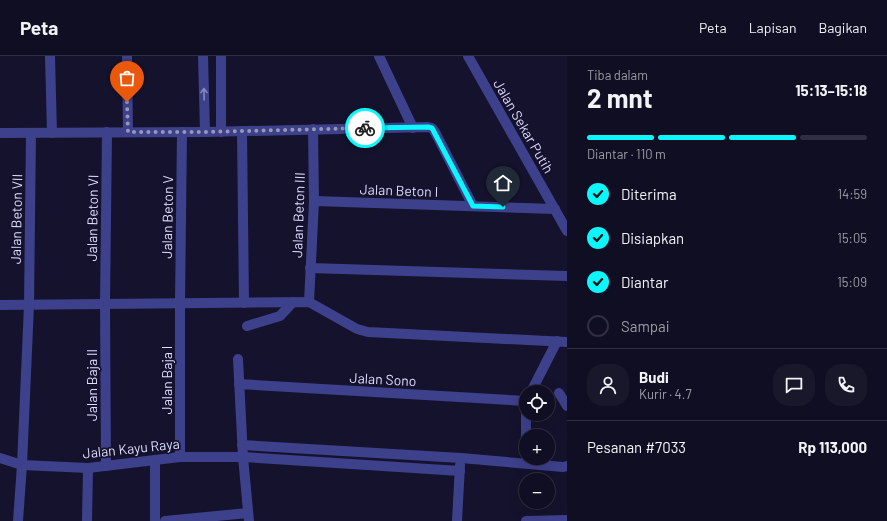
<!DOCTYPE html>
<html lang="id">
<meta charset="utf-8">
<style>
body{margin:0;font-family:Barlow,sans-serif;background:#19172a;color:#f1f3f6;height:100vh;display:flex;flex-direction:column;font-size:15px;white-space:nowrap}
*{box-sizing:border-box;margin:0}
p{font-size:13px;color:#9c9ca5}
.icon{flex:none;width:22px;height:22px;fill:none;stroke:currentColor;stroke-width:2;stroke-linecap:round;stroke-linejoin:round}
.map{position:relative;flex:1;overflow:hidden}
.panel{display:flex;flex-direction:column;background:#100e22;width:320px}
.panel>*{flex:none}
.fabs{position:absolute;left:519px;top:329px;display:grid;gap:8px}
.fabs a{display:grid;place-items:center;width:36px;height:36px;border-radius:50%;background:#100e22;box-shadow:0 4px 16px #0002,0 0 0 1px #302e40;font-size:20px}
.pin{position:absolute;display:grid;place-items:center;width:34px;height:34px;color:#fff;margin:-41px -17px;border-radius:50% 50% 50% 0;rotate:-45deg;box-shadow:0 0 4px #0007}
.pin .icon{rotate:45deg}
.courier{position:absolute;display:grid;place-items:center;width:40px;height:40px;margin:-20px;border:3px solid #0bf7fe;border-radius:50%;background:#fff;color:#222;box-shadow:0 1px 5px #0007}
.overview em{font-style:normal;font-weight:700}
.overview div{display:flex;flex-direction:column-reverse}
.overview{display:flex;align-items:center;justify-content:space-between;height:68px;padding:0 20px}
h1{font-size:26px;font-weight:700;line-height:30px}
.bar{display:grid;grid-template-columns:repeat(4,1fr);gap:6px 4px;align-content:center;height:48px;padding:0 20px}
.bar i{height:5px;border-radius:3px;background:#302e40}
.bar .active{background:#0bf7fe}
.bar p{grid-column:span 4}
.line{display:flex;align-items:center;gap:10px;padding:0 20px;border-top:1px solid #302e40}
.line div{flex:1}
.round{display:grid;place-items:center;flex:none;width:42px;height:42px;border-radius:16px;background:#19172a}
ol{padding:0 20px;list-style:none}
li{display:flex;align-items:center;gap:12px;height:44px}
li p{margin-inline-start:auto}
li .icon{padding:4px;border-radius:50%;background:#0bf7fe;color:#111;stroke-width:4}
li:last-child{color:#9c9ca5}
li i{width:22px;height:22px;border:2px solid #302e40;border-radius:50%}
header{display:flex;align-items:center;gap:24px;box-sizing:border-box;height:56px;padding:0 20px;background:#100e22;border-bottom:1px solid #302e40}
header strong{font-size:19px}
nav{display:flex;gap:22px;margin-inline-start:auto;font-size:14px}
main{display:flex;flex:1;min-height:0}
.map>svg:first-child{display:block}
</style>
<header>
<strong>Peta</strong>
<nav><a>Peta</a><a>Lapisan</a><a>Bagikan</a></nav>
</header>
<main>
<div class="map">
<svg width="567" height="465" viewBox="0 0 567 465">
<rect width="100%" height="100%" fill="#15122d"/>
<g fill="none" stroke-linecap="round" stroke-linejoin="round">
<g stroke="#3d408b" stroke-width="10">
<polyline points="50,0 52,77"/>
<polyline points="127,0 128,76"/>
<polyline points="203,0 205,76"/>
<polyline points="379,0 413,72"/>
<polyline points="468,0 567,175"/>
<polyline points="242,75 244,247"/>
<polyline points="221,76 221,0"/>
<polyline points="0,77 205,76 428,71 432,72 435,76 473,150"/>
<polyline points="314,145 555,153"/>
<polyline points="310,212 567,220"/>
<polyline points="309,246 314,145 313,73"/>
<polyline points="0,249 309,246 357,273 368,276 567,286"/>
<polyline points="247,270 280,260 293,246"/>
<polyline points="238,303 243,401 249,465"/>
<polyline points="239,328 526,345"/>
<polyline points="531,336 557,285"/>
<polyline points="559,337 567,350"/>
<polyline points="526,345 526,380"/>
<polyline points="242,389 461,402 563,411 567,410"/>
<polyline points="180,401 180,247 182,76"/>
<polyline points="0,402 22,409 88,412 180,401 243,401 460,415"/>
<polyline points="106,410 105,248 107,76"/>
<polyline points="18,465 22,409 29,249 31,77"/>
<polyline points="87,465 88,412"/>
<polyline points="155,465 155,404"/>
<polyline points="165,465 248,457"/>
<polyline points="457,465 460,409"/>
<polyline points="526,465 567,464"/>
</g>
</g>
<defs><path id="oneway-shaft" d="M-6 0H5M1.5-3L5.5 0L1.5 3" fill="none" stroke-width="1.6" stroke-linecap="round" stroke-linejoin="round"/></defs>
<use stroke="#8687bf" href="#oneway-shaft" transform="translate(204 38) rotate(-91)"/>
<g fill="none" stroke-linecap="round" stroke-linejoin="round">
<polyline stroke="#9897b6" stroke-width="4" stroke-dasharray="0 7.2" points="127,46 128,76 204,76 365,72"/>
<polyline stroke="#0bf7fe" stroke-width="5" points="365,72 428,71 432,72 473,150 503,151"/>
</g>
<g text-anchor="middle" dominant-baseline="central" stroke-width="3.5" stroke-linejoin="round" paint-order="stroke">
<g font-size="14" fill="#dfdeff" stroke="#15122d">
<text transform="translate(524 70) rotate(60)">Jalan Sekar Putih</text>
<text transform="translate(399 134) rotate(2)">Jalan Beton I</text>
<text transform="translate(298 159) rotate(-88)">Jalan Beton III</text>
<text transform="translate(167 161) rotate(-89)">Jalan Beton V</text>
<text transform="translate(92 162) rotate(-89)">Jalan Beton VI</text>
<text transform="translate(16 163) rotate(-89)">Jalan Beton VII</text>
<text transform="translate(383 323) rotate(3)">Jalan Sono</text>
<text transform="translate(166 324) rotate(-90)">Jalan Baja I</text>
<text transform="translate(91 329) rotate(-90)">Jalan Baja II</text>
<text transform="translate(131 392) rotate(-6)">Jalan Kayu Raya</text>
</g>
</g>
</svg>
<div class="fabs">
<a><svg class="icon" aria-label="locate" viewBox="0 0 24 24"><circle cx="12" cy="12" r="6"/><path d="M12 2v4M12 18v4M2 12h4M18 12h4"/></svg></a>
<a>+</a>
<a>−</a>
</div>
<div class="pin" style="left:127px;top:46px;background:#ea580c"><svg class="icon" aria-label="bag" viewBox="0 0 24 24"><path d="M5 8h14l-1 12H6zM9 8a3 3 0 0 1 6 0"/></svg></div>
<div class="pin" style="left:503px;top:151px;background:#1f2937"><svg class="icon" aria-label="home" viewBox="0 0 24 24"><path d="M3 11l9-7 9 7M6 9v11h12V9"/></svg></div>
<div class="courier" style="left:365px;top:72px"><svg class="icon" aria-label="bike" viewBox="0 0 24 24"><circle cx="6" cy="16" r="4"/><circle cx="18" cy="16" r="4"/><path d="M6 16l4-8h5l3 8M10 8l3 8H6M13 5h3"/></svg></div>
</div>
<section class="panel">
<div class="overview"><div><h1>2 mnt</h1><p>Tiba dalam</p></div><em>15:13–15:18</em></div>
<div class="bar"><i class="active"></i><i class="active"></i><i class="active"></i><i></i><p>Diantar · 110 m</p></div>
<ol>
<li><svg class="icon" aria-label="check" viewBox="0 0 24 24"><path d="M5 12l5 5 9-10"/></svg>Diterima<p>14:59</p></li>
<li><svg class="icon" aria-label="check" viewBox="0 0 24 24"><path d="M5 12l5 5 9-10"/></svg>Disiapkan<p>15:05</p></li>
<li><svg class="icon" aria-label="check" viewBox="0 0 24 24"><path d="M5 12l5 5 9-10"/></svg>Diantar<p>15:09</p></li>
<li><i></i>Sampai</li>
</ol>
<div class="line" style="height:72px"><a class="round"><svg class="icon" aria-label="person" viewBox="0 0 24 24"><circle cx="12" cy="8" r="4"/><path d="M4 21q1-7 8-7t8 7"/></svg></a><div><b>Budi</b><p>Kurir · 4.7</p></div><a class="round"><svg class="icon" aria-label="chat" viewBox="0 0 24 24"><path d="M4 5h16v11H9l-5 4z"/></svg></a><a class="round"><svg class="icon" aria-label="phone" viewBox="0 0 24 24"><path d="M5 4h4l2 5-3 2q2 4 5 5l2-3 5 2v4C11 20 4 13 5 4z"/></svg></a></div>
<div class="line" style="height:52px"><div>Pesanan #7033</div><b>Rp 113,000</b></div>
</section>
</main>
